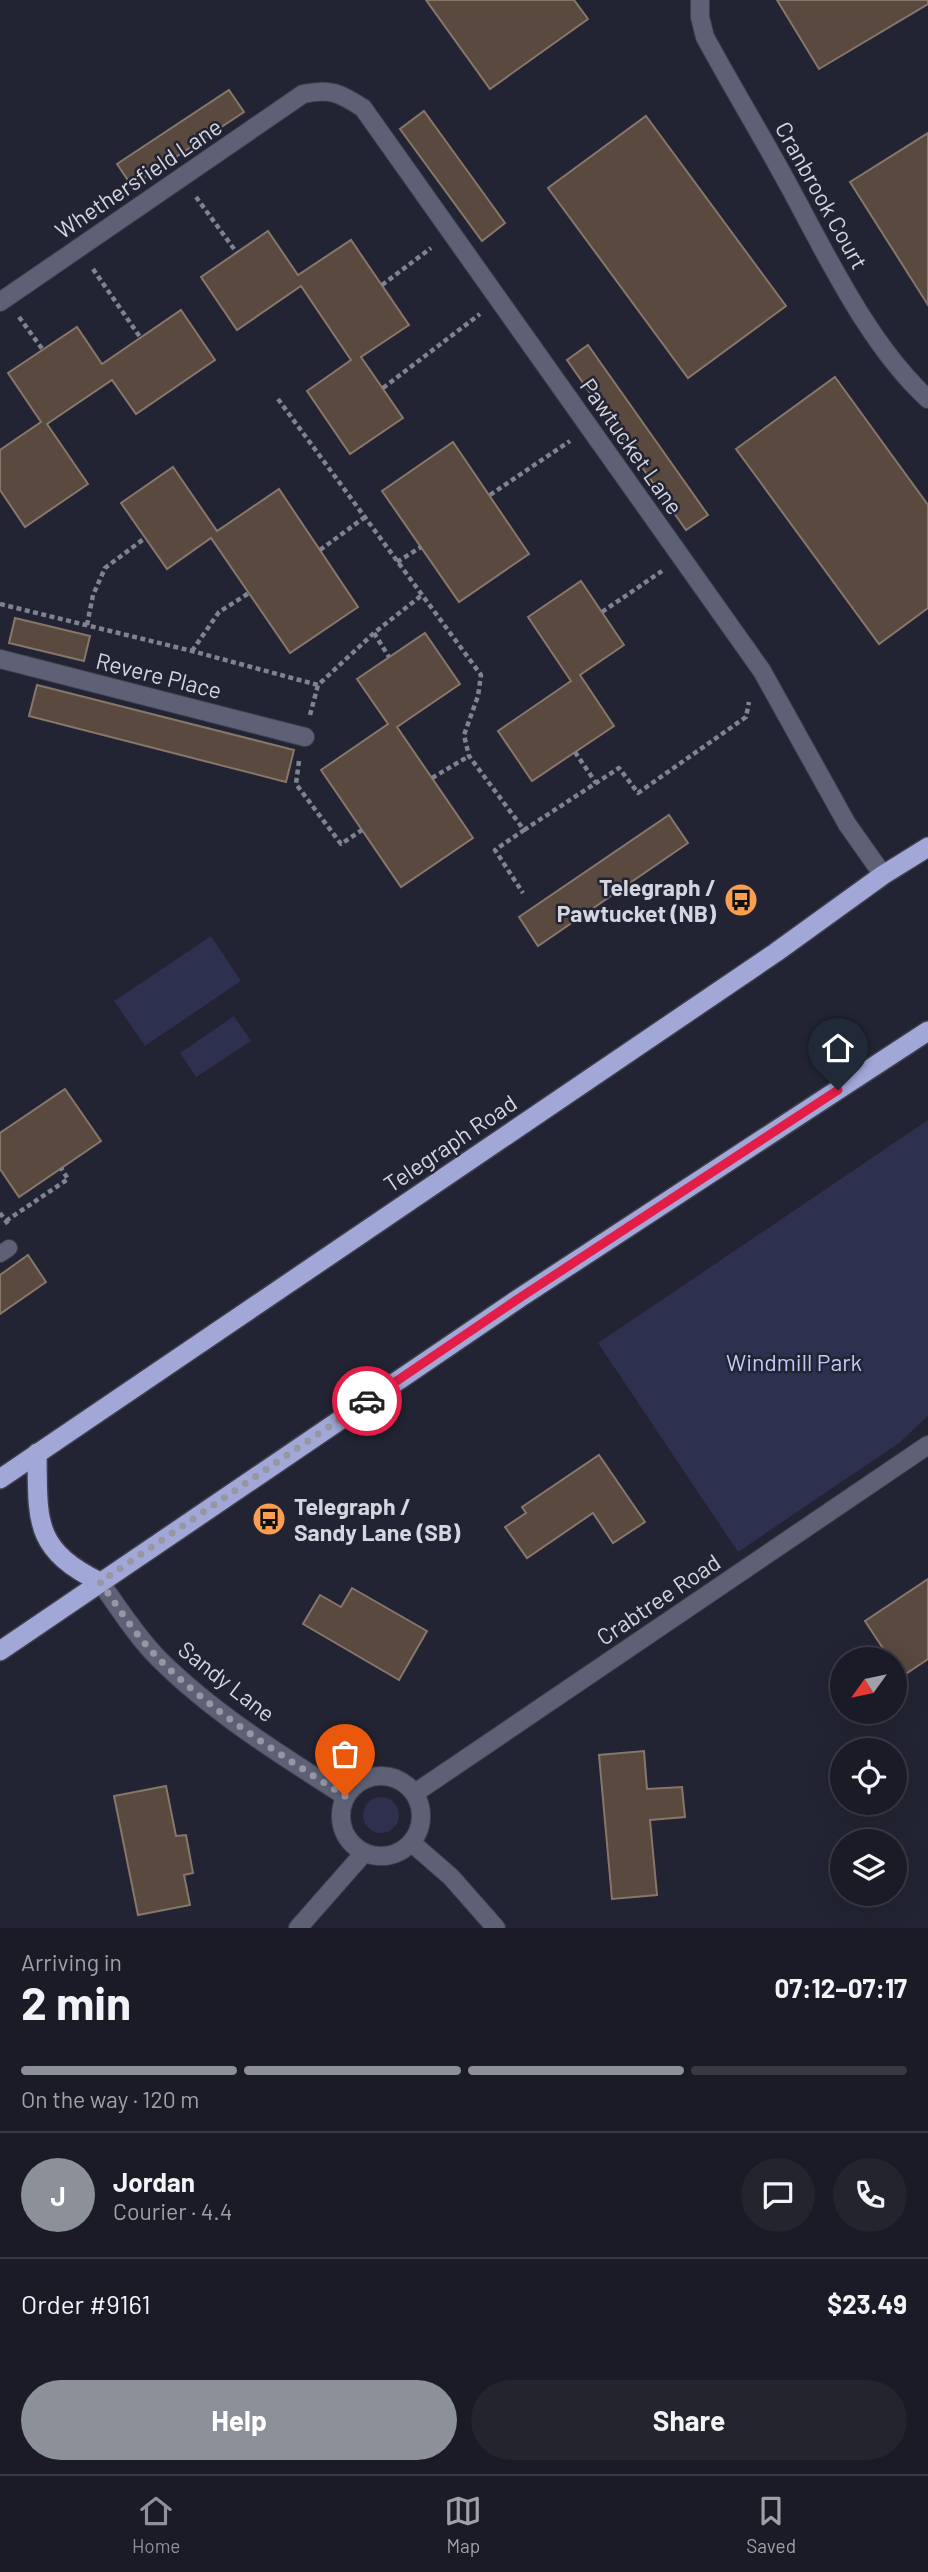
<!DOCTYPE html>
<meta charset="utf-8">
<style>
body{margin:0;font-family:Barlow,sans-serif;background:#23242e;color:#f1f3f6;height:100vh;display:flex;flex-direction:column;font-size:26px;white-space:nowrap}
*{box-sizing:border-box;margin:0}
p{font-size:23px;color:#9fa1a7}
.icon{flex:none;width:38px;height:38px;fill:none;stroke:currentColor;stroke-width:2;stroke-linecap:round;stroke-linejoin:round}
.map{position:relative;height:1928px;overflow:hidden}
.sheet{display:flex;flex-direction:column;background:#1a1b26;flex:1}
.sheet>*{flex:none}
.needle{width:46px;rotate:237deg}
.controls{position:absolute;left:830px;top:1647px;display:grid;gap:14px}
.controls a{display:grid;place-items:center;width:77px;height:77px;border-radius:50%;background:#1a1b26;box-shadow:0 7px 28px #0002,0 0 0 2px #383943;font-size:35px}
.pin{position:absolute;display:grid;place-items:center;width:60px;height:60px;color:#fff;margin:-72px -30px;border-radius:50% 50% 50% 0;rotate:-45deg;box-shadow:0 0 7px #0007}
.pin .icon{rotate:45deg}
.courier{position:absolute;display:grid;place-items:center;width:70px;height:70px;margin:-35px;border:5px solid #e11d48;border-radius:50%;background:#fff;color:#222;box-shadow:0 2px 9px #0007}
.overview em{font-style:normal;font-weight:700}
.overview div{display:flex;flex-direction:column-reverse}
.overview{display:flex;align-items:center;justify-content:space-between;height:119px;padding:0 21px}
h1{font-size:46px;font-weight:700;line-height:52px}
.bar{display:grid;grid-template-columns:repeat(4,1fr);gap:10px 7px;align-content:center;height:84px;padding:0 21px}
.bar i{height:9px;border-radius:5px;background:#383943}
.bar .on{background:#8c9099}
.bar p{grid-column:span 4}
.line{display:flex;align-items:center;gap:18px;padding:0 21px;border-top:2px solid #383943}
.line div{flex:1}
.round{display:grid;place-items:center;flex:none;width:74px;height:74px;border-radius:37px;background:#23242e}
.action{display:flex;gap:14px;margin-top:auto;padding:14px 21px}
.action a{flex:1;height:80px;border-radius:42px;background:#8c9099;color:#fff;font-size:28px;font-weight:700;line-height:80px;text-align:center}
.action a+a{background:#23242e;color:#f1f3f6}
.dock{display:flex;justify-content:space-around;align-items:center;height:98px;border-top:2px solid #383943;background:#1a1b26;font-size:19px;color:#9fa1a7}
.dock a{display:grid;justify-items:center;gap:4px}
.dock .on{color:#8c9099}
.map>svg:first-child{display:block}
</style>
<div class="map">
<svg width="928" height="1928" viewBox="0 0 928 1928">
<rect width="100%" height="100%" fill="#222433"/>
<g fill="#2d304e">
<polygon points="211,936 241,981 145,1046 114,1001"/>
<polygon points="234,1016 251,1041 196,1077 180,1053"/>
<polygon points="928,1120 928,1416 899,1443 738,1552 598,1343"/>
<circle cx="381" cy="1815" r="18"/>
</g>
<g fill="#59493e" stroke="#87766a" stroke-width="2">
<polygon points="426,0 574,0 588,19 490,89"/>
<polygon points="777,0 928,0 928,4 819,69"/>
<polygon points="229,90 244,112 132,186 117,164"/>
<polygon points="424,111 505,223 482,241 400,129"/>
<polygon points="646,116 786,306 688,378 548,188"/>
<polygon points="928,133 928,305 850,182"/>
<polygon points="268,231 298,275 351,240 409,325 361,357 403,418 350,454 307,391 351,360 301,286 237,330 201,277"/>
<polygon points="181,310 215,360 136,414 112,380 47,424 88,484 25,527 0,490 0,450 41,422 8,373 77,327 102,364"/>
<polygon points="588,345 708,515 686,530 567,360"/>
<polygon points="835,377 928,505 928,608 879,644 736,449"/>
<polygon points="453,442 529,554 459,602 382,491"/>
<polygon points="173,467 217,531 279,489 358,607 290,653 211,538 167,569 121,503"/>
<polygon points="581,581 624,645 580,675 614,726 532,781 498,731 571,681 528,617"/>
<polygon points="15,618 90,636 84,661 9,643"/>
<polygon points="425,633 460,684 397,727 473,838 401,887 321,770 388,724 357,679"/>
<polygon points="37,685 294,750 286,782 29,716"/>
<polygon points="669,815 688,843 538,946 519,917"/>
<polygon points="65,1089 101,1141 19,1197 0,1169 0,1133"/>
<polygon points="28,1255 46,1282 0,1314 0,1275"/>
<polygon points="599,1455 645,1522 613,1543 593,1513 527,1558 505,1527 526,1513 522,1507"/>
<polygon points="928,1579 928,1659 901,1677 894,1666 894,1659 890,1659 865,1621"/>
<polygon points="352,1588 427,1631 399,1680 303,1624 320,1595 341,1607"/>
<polygon points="644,1751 647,1789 682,1787 685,1817 650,1820 657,1895 612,1899 599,1755"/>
<polygon points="166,1786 176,1836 186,1835 193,1873 184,1875 190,1905 138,1915 114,1796"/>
</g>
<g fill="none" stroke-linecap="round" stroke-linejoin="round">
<defs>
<polyline id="service" points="0,1254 9,1248"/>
<g id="minor">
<path d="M700,0V17L705,37C732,87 762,136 789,186C827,256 869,345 928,399"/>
<path d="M0,302L303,94C330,88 340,93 363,108L762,671L847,824L883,875"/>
<polyline points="0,659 305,737"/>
<path d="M100,1582C119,1608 136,1636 159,1659C213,1713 281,1755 345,1796"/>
<circle cx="381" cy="1816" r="40"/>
<polyline points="415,1793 928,1445"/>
<polyline points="412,1843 451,1877 496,1928"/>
<polyline points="298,1928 364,1853"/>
</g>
<g id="trunk">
<path d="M37,1453C38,1521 33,1549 100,1582"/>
<polyline points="0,1479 775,953 883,875 928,847"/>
<polyline points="0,1651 521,1297 928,1031"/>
</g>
</defs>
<use href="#service" stroke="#3e404f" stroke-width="18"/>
<use href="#minor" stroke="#3e404f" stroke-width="20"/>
<use href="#trunk" stroke="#3e404f" stroke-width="22"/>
<g stroke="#80828f" stroke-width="4.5" stroke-dasharray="5 3.5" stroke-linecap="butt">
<polyline points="196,197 237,253"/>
<polyline points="93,269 140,337"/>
<polyline points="382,285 431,248"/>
<polyline points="19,317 43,350"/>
<polyline points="383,388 480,314"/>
<polyline points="278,399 481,675 478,696 464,735 469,756 524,830 495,850 523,893"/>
<polyline points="490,495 570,441"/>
<polyline points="320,550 365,517"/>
<polyline points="397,562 421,547"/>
<polyline points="0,604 192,651 318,685 374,633 422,595"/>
<polyline points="602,612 662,571"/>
<polyline points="87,625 93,595 105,568 145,538"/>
<polyline points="374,633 389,657"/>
<polyline points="192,651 219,612 249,593"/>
<polyline points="310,715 318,685"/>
<polyline points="575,752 596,783"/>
<polyline points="299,761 296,784 341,844 362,830"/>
<polyline points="432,778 469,756"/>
<polyline points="524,830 619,768 638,793 746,717 749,702"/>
<polyline points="0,1213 8,1224"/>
<polyline points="6,1221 68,1179 61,1168"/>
</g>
<use href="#service" stroke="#5e6176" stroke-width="16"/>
<use href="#minor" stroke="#5e6176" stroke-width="18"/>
<use href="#trunk" stroke="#a1a8d8" stroke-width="19"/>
</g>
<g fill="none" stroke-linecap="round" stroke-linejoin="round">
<path stroke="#9597a3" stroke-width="7" stroke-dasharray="0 12.6" d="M345,1796C281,1755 213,1713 159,1659C136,1636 119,1608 100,1582L367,1401"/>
<polyline stroke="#e11d48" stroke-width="9" points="367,1401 521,1297 838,1090"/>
</g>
<defs>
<symbol id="bus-disc" viewBox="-11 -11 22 22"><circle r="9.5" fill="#fb9e51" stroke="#222433"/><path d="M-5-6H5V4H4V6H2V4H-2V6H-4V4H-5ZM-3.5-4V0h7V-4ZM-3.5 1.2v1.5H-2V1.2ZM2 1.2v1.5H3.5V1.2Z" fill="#111"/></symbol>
</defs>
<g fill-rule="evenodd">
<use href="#bus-disc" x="722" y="881" width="38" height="38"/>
<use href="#bus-disc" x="250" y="1500" width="38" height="38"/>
</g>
<g text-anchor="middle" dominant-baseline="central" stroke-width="5" stroke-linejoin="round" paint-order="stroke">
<g font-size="23" fill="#d3d5df" stroke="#222433">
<text transform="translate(138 178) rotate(-34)">Whethersfield Lane</text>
<text transform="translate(822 195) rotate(61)">Cranbrook Court</text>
<text transform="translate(632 446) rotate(55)">Pawtucket Lane</text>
<text transform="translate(159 675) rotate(14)">Revere Place</text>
<text transform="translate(450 1143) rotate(-34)">Telegraph Road</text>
<text transform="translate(658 1599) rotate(-34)">Crabtree Road</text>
<text transform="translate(227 1681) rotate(38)">Sandy Lane</text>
</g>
<g font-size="23" font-weight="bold" fill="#d3d5df" stroke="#222433" text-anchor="end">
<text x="716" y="887">Telegraph /<tspan x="716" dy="26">Pawtucket (NB)</tspan></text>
<text x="294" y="1506" text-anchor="start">Telegraph /<tspan x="294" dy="26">Sandy Lane (SB)</tspan></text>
</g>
<g font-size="23" fill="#c3caf8" stroke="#222433">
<text x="794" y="1362">Windmill Park</text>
</g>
</g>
</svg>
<div class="controls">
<a><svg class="needle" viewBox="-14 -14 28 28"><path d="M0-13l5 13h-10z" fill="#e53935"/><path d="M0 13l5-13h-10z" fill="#9fa1a7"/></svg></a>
<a><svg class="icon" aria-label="locate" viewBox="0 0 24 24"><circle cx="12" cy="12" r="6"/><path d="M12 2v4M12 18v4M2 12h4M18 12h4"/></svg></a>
<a><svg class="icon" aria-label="layers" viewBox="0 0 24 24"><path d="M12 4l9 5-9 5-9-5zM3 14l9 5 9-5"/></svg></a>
</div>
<div class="pin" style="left:345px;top:1796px;background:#ea580c"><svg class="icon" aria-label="bag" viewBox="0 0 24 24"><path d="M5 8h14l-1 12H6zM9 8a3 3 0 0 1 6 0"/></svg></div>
<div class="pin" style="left:838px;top:1090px;background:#1f2937"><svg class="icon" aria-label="home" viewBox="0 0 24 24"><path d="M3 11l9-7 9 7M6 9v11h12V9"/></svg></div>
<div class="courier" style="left:367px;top:1401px"><svg class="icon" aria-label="car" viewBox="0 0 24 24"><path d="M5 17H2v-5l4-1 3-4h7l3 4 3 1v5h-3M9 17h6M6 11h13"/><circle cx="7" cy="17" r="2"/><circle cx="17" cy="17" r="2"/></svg></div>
</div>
<section class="sheet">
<div class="overview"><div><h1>2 min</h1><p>Arriving in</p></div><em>07:12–07:17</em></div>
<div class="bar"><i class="on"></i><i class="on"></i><i class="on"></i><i></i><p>On the way · 120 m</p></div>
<div class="line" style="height:126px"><b class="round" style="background:#8c9099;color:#fff">J</b><div><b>Jordan</b><p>Courier · 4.4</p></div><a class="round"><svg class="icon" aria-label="chat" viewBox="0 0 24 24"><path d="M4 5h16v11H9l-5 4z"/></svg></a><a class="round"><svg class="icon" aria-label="phone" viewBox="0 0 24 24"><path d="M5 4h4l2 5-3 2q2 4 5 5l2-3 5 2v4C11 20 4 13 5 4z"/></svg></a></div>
<div class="line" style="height:91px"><div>Order #9161</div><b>$23.49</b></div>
<div class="action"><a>Help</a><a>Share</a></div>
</section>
<nav class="dock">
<a class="on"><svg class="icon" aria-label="home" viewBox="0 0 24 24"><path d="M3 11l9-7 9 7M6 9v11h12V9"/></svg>Home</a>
<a><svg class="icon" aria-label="map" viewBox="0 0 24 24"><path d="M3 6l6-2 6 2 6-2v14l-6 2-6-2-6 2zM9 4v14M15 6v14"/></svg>Map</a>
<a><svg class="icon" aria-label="saved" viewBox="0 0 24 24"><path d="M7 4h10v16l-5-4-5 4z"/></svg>Saved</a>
</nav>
